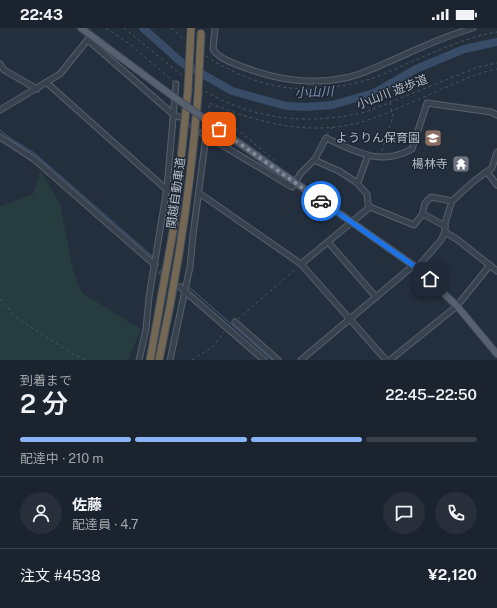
<!DOCTYPE html>
<html lang="ja">
<meta charset="utf-8">
<style>
body{margin:0;font-family:"Public Sans","Noto Sans JP",sans-serif;background:#282f3a;color:#f1f3f6;height:100vh;display:flex;flex-direction:column;font-size:15px;white-space:nowrap}
*{box-sizing:border-box;margin:0}
p{font-size:13px;color:#a0a4aa}
.icon{flex:none;width:22px;height:22px;fill:none;stroke:currentColor;stroke-width:2;stroke-linecap:round;stroke-linejoin:round}
.map{position:relative;height:332px;overflow:hidden}
.sheet{display:flex;flex-direction:column;background:#1b232e;flex:1}
.sheet>*{flex:none}
.pin{position:absolute;display:grid;place-items:center;width:34px;height:34px;color:#fff;margin:-17px;border-radius:8px;box-shadow:0 2px 6px #0006}
.courier{position:absolute;display:grid;place-items:center;width:40px;height:40px;margin:-20px;border:3px solid #1a73e8;border-radius:50%;background:#fff;color:#222;box-shadow:0 1px 5px #0007}
.overview em{font-style:normal;font-weight:600}
.overview div{display:flex;flex-direction:column-reverse}
.overview{display:flex;align-items:center;justify-content:space-between;height:68px;padding:0 20px}
h1{font-size:26px;font-weight:600;line-height:30px}
.bar{display:grid;grid-template-columns:repeat(4,1fr);gap:6px 4px;align-content:center;height:48px;padding:0 20px}
.bar i{height:5px;border-radius:3px;background:#39404a}
.bar .selected{background:#8ab4f8}
.bar p{grid-column:span 4}
.line{display:flex;align-items:center;gap:10px;padding:0 20px;border-top:1px solid #39404a}
.line div{flex:1}
.round{display:grid;place-items:center;flex:none;width:42px;height:42px;border-radius:21px;background:#282f3a}
.status{display:flex;justify-content:space-between;align-items:center;height:28px;padding:0 20px;background:#1b232e;direction:ltr}
.status svg{height:11px;fill:currentColor}
.map>svg:first-child{display:block}
</style>
<div class="status"><b>22:43</b><svg viewBox="0 0 49 12"><path d="M0 12V9h3v3zM5 12V6h3v6zM10 12V3h3v9zM15 12V0h3v12zM26 1h20v11H26zM47 4h2v5h-2z"/></svg></div>
<div class="map">
<svg width="497" height="332" viewBox="0 0 497 332">
<rect width="100%" height="100%" fill="#242f3e"/>
<polygon fill="#263c3f" points="41,143 60,176 73,243 82,265 141,301 128,332 0,332 0,178 33,166"/>
<g fill="none" stroke-linecap="round" stroke-linejoin="round">
<g stroke="#394c67" stroke-width="1.5">
<polyline points="0,102 11,111 34,125 153,229"/>
<polyline points="190,260 272,332"/>
</g>
<polyline stroke="#394c67" stroke-width="8" points="143,0 181,34 232,63 286,78 306,79 332,77 374,65 416,41 464,21 497,14"/>
</g>
<polygon fill="#455162" points="462,129 468,138 460,143 454,134"/>
<g fill="none" stroke-linecap="round" stroke-linejoin="round">
<g stroke="#3a4453" stroke-width="5" stroke-dasharray="5 2.5" stroke-linecap="butt">
<polyline points="183,92 202,105"/>
<polyline points="159,243 176,256"/>
</g>
<defs>
<g id="minor">
<path d="M215,0L213,21C217,30 237,37 246,40C278,52 312,57 345,50C360,47 375,40 388,34C416,22 444,8 473,0"/>
<polyline points="88,12 174,87 179,89"/>
<polyline points="0,36 4,42 37,61"/>
<polyline points="47,55 167,162"/>
<polyline points="0,82 60,46 89,10"/>
<path d="M202,105L292,159L301,145L315,131L326,110C355,123 380,139 412,121L427,75L491,84L497,87"/>
<polyline points="0,109 34,131 155,237"/>
<polyline points="314,132 339,143 356,154 367,166 368,176 370,179"/>
<polyline points="487,144 497,157"/>
<polyline points="356,154 359,152 368,127"/>
<polyline points="199,165 301,236 386,332"/>
<polyline points="423,186 445,198"/>
<polyline points="445,204 458,212 497,243"/>
<polyline points="328,214 376,269"/>
<polyline points="301,236 370,179 414,197 422,187 425,175 431,169 452,173"/>
<polyline points="417,240 441,212 445,204 445,195 452,173 474,153 492,140 497,124"/>
<polyline points="180,259 264,332"/>
<polyline points="235,294 278,332"/>
<polyline points="139,332 146,301 149,269 167,160 176,56"/>
<polyline points="170,332 190,239 193,207 206,108"/>
<polyline points="301,332 414,237"/>
<polyline points="390,332 457,278 490,237"/>
</g>
<g id="major">
<polyline points="81,0 167,64"/>
<polyline points="212,96 417,240 457,278 497,326"/>
</g>
<g id="highway">
<polyline points="150,332 174,198 188,62"/>
<path d="M159,332C178,244 191,156 198,67"/>
</g>
</defs>
<use href="#minor" stroke="#565f6c" stroke-width="7"/>
<use href="#major" stroke="#414a57" stroke-width="8"/>
<use href="#highway" stroke="#434c59" stroke-width="9"/>
<g stroke="#44595c" stroke-width="1" stroke-dasharray="3 3" stroke-linecap="butt">
<polyline points="106,0 131,17 173,53"/>
<polyline points="124,0 184,49"/>
<polyline points="171,0 185,12"/>
<path d="M206,28C257,61 304,69 363,53C383,48 403,37 422,29C447,19 471,8 497,4"/>
<path d="M205,63C256,93 309,97 366,84L478,39L497,35"/>
<path d="M209,86V75C258,94 305,108 358,95C377,90 396,81 415,73C442,62 468,47 497,41"/>
<polyline points="211,88 217,86 221,88 274,132"/>
<polyline points="327,106 333,99"/>
<polyline points="382,123 393,88 390,75"/>
<polyline points="0,271 17,290 71,325 86,332"/>
<polyline points="238,291 298,239"/>
<polyline points="192,332 214,318 224,304"/>
</g>
<use href="#minor" stroke="#38414e" stroke-width="5"/>
<use href="#major" stroke="#56606e" stroke-width="6"/>
<use href="#highway" stroke="#746855" stroke-width="7"/>
<defs>
<polyline id="major-bridge" points="167,64 212,96"/>
<g id="highway-bridge">
<polyline points="188,62 191,0"/>
<polyline points="198,67 201,5"/>
</g>
</defs>
<use href="#major-bridge" stroke="#414a57" stroke-width="8" stroke-linecap="butt"/>
<use href="#highway-bridge" stroke="#434c59" stroke-width="9" stroke-linecap="butt"/>
<use href="#major-bridge" stroke="#56606e" stroke-width="6"/>
<use href="#highway-bridge" stroke="#746855" stroke-width="7"/>
</g>
<g fill="none" stroke-linecap="round" stroke-linejoin="round">
<polyline stroke="#828b98" stroke-width="4" stroke-dasharray="0 7.2" points="219,101 321,173"/>
<polyline stroke="#1a73e8" stroke-width="5" points="321,173 417,240 430,251"/>
</g>
<defs>
<symbol id="school-square" viewBox="-11 -11 22 22"><rect x="-9" y="-9" width="18" height="18" rx="4" fill="#8d6e63" stroke="#1d2633"/><path d="M0-5L7-2L0 1L-7-2ZM-4 1L0 2.5L4 1V4Q0 6-4 4Z" fill="#fff"/></symbol>
<symbol id="temple-square" viewBox="-11 -11 22 22"><rect x="-9" y="-9" width="18" height="18" rx="4" fill="#6b7280" stroke="#1d2633"/><path d="M0-6L5-2H3V0L6.5 2.5H4V6H1.5V3h-3V6H-4V2.5H-6.5L-3 0V-2H-5Z" fill="#fff"/></symbol>
</defs>
<g fill-rule="evenodd">
<use href="#school-square" x="423" y="100" width="20" height="20"/>
<use href="#temple-square" x="451" y="126" width="20" height="20"/>
</g>
<g text-anchor="middle" dominant-baseline="central" stroke-width="3" stroke-linejoin="round" paint-order="stroke">
<g font-size="12" fill="#b4bcc9" stroke="#1d2633">
<text transform="translate(392 64) rotate(-21)">小山川 遊歩道</text>
<text transform="translate(176 165) rotate(-82)">関越自動車道</text>
</g>
<g font-size="12" fill="#b4bcc9" stroke="#1d2633" text-anchor="end">
<text x="420" y="110">ようりん保育園</text>
<text x="448" y="136">楊林寺</text>
</g>
<g font-size="13" font-style="italic" fill="#7c92b1" stroke="#1d2633">
<text transform="translate(314 64) rotate(-3)">小山川</text>
</g>
</g>
</svg>
<div class="pin" style="left:219px;top:101px;background:#ea580c"><svg class="icon" aria-label="bag" viewBox="0 0 24 24"><path d="M5 8h14l-1 12H6zM9 8a3 3 0 0 1 6 0"/></svg></div>
<div class="pin" style="left:430px;top:251px;background:#1f2937"><svg class="icon" aria-label="home" viewBox="0 0 24 24"><path d="M3 11l9-7 9 7M6 9v11h12V9"/></svg></div>
<div class="courier" style="left:321px;top:173px"><svg class="icon" aria-label="car" viewBox="0 0 24 24"><path d="M5 17H2v-5l4-1 3-4h7l3 4 3 1v5h-3M9 17h6M6 11h13"/><circle cx="7" cy="17" r="2"/><circle cx="17" cy="17" r="2"/></svg></div>
</div>
<section class="sheet">
<div class="overview"><div><h1>2 分</h1><p>到着まで</p></div><em>22:45–22:50</em></div>
<div class="bar"><i class="selected"></i><i class="selected"></i><i class="selected"></i><i></i><p>配達中 · 210 m</p></div>
<div class="line" style="height:72px"><a class="round"><svg class="icon" aria-label="person" viewBox="0 0 24 24"><circle cx="12" cy="8" r="4"/><path d="M4 21q1-7 8-7t8 7"/></svg></a><div><b>佐藤</b><p>配達員 · 4.7</p></div><a class="round"><svg class="icon" aria-label="chat" viewBox="0 0 24 24"><path d="M4 5h16v11H9l-5 4z"/></svg></a><a class="round"><svg class="icon" aria-label="phone" viewBox="0 0 24 24"><path d="M5 4h4l2 5-3 2q2 4 5 5l2-3 5 2v4C11 20 4 13 5 4z"/></svg></a></div>
<div class="line" style="height:52px"><div>注文 #4538</div><b>¥2,120</b></div>
</section>
